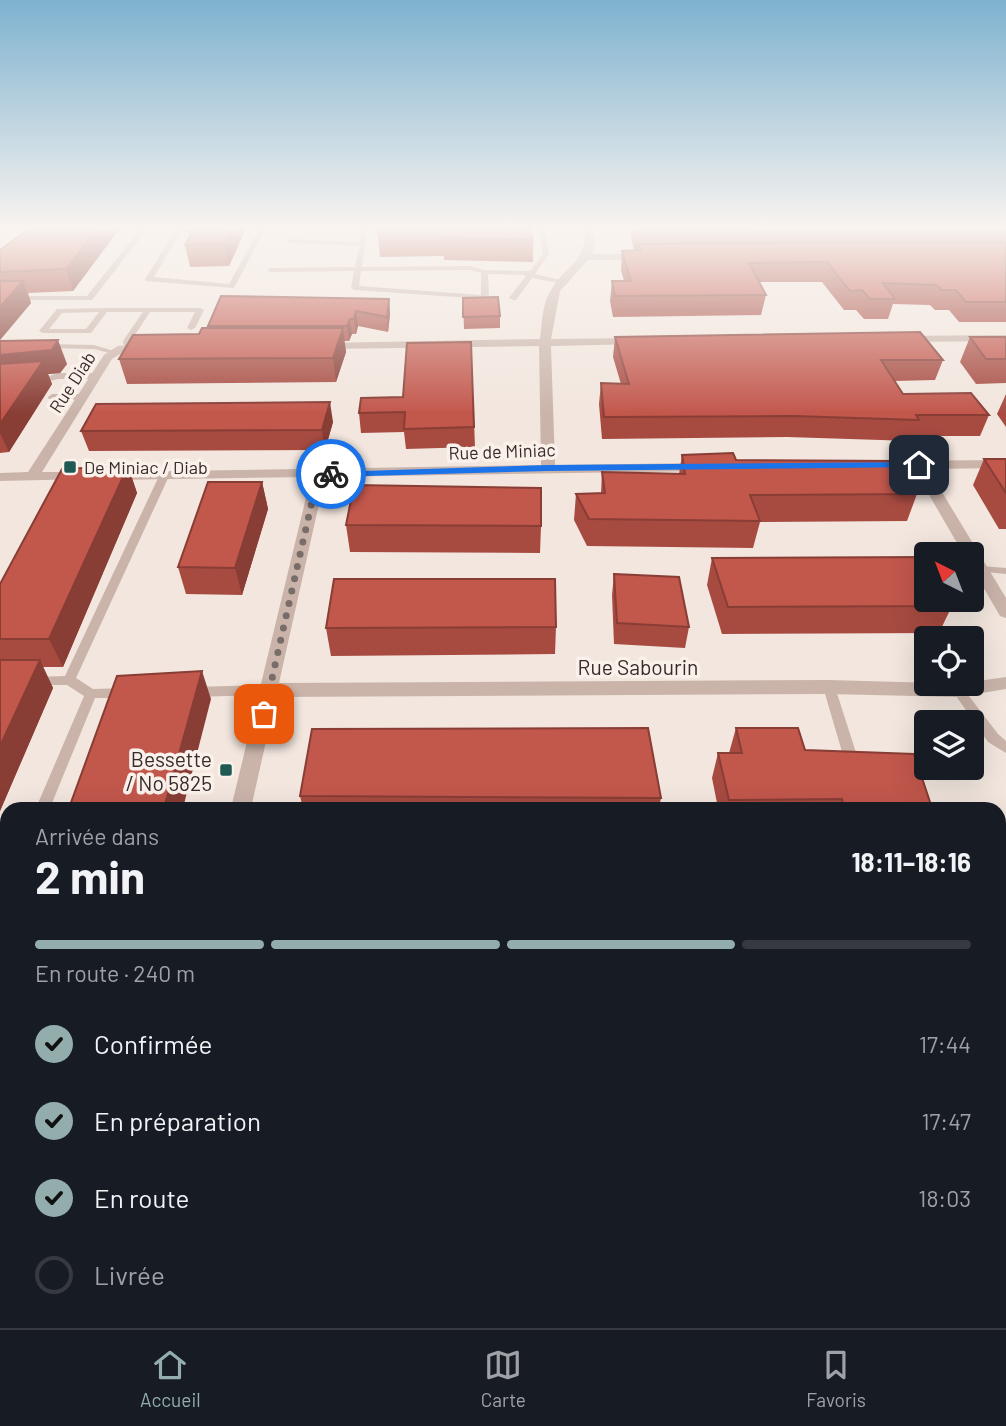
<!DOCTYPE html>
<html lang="fr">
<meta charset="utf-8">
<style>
body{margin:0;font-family:Barlow,sans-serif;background:#20242c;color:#f1f3f6;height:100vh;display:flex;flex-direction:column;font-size:26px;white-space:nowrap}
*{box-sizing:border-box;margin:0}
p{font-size:23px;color:#9ea1a6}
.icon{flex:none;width:38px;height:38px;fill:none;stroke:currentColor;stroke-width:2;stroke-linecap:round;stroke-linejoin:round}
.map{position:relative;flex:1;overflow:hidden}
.sheet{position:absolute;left:0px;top:802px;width:1006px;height:527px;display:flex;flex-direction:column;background:#171b24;border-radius:21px 21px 0 0;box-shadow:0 7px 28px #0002}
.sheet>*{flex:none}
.needle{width:46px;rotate:318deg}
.controls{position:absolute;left:914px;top:542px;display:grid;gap:14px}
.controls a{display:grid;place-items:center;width:70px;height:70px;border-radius:7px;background:#171b24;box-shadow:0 7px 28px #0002;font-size:35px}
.pin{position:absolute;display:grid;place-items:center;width:60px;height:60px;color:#fff;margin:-30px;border-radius:14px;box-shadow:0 4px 10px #0006}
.courier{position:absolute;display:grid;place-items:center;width:70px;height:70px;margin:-35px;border:5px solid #1a73e8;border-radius:50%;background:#fff;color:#222;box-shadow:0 2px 9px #0007}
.overview em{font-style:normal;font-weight:700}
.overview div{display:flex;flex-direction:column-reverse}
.overview{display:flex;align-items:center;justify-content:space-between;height:119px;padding:0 35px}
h1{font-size:46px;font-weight:700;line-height:52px}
.bar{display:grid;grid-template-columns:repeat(4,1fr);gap:10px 7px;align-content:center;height:84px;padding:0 35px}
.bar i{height:9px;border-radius:5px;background:#363941}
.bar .current{background:#93adad}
.bar p{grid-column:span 4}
ol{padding:0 35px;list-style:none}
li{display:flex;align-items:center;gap:21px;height:77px}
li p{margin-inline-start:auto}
li .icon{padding:7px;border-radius:50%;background:#93adad;color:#111;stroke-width:4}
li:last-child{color:#9ea1a6}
li i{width:38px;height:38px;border:4px solid #363941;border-radius:50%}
.tab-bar{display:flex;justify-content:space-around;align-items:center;height:98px;border-top:2px solid #363941;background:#171b24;font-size:19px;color:#9ea1a6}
.tab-bar a{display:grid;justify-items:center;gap:4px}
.tab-bar .current{color:#93adad}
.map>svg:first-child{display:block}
</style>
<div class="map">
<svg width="1006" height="1328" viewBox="0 0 1006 1328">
<rect width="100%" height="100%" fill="#f2e6de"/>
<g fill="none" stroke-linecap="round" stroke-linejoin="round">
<g fill="#cab4aa" fill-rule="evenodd">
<polygon points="141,228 148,228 92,300 0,300 0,296 87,296"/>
<polygon points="177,228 183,228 154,277 229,284 260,228 266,228 234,288 146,281 145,279"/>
<path d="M362,228H368L362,267L470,266L484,270L530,271L543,254L539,228H545L549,254L535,274L569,282L565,284L532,278L516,300H513L509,298L526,276L524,275L488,274L489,297L485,299L355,290L351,288L354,271L270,272L267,270L270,268L355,267L359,246L289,243L286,241L289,239L359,242ZM470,270L481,273V295L359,286L361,271Z"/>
<path d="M105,308H200L204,310L195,328L191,330L187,328L195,312H150L131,341L132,347L128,349L124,347L123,341L143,312H107L91,333H43L39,331L57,309ZM99,312L86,329H49L62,313Z"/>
<polygon points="43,344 94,345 117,352 113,354 94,349 46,348 43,348"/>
<polygon points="58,373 96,373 100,376 96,379 58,379 35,385 31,382"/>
<polygon points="52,394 83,394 87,397 83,400 49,399 48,397"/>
<polygon points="164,473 169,476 76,678 93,689 128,688 132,690 134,693 132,696 128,698 95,698 50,808 36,808 84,696 67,685 35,685 29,681 35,677 65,676 159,476"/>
<polygon points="981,566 1006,568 1006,574 977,571 976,569"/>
<polygon points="829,682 835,687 859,762 857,766 852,767 847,766 845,762 823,687"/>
<polygon points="269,685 273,687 275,690 273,693 269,695 191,697 187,695 185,692 187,689 191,687"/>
<polygon points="958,685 962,687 998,734 1006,741 1006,753 988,742 954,693 952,690 954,687"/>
<polygon points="999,866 1006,866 1006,880 999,879"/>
<polygon points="7,895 7,929 6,932 0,934 0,900 2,897"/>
<polygon points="999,1064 1006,1069 1006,1087 1001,1089 999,1088"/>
<polygon points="92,1321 113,1321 113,1328 91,1328"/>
<polygon points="215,1321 236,1321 235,1328 213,1328"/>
<rect x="452" y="1321" width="22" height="7"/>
</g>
<g fill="#cab4aa" fill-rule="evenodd">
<path d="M585,228H595V241L592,254H646L651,257L646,260H588L560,291L551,339L639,338L645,341L639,344L551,346L555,465L702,463L709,467L702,471L325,477L279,683L829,680L971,684V682L1006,677V689L958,697L829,694L276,697L251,808H231L311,477L110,480L103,476L110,472L541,465L539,346L324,349L318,346L324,343L540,339C542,323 542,304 551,290C566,264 587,263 585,228Z"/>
<polygon points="1006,335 1006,341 901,342 895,339 901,336"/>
<polygon points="149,343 153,344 153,348 125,351 112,359 42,472 82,472 87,473 87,479 0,481 0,473 28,472 104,355 118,346"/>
<polygon points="1006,460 1006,468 928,469 1006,598 1006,618 1000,616 971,566 971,555 964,555 914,469 880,469 873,465 880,461"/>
</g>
<g fill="#cab4aa" fill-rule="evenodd">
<rect x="0" y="1076" width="7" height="26"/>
<polygon points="594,1321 628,1321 631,1328 597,1328"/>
<polygon points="643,1321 676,1321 679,1328 646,1328"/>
</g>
<g fill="#79615b" fill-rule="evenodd">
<polygon points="568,1321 598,1321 600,1328 570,1328"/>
<polygon points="760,1321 796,1321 799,1328 763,1328"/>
</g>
</g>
<g fill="#a74b41">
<polygon points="120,228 73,291 28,293 31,303 0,340 0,250"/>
<polygon points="184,228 246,228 229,266 190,267 185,245 191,234 184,231"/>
<polygon points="379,228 533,240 533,262 444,260 444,256 380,257 378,235"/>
<polygon points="631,228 1006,228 1006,322 959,322 949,310 935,310 930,305 893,304 888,319 864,319 856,310 844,310 822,282 759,282 766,295 761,315 613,317 610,301 612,281 624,281 621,270 622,251 634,251 631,236"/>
<polygon points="463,298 500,316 500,328 464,329"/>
<polygon points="389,299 390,314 388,332 358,326 356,334 352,334 349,341 344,341 346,352 336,382 127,384 119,359 199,334 209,328 208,326"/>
<polygon points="615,337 943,360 935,380 894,381 903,394 989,415 980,436 914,436 912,441 787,437 602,439 599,404 601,383 621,384 613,357"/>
<polygon points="970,337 1006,337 1006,383 976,384 960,362"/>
<polygon points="0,341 67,364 60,373 48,374 52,384 9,452 0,453"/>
<polygon points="471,342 475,447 406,449 404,432 361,433 359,413 403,397"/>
<polygon points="1006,394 1006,427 997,414"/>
<polygon points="333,422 325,450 89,451 81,431"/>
<polygon points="682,455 736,460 917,494 907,521 760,522 753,548 587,546 574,520 576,494 601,493 602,472 679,474"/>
<polygon points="984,459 1006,459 1006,529 999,529 973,485"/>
<polygon points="128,466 137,493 63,667 43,667 53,688 0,811 0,584"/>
<polygon points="262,482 268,509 242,595 186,594 178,567"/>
<polygon points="346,525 541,526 540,553 350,552"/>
<polygon points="712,558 952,606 939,633 722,634 707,585"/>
<polygon points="614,574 689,627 685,648 614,644 612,595"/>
<polygon points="556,627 555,654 331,656 326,628"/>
<polygon points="736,728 805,750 932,808 718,808 712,778 718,753 729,753"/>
<polygon points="300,796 661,798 659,808 303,808"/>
</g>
<g fill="#883d35">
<polygon points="98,228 120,228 73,291 66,269"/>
<polygon points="232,228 246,228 229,266 224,244"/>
<polygon points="23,281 31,303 0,340 0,307"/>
<polygon points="389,299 390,314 388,332 387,317"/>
<polygon points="356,311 358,326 356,334 354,319"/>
<polygon points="350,319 352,334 349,341 347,326"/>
<polygon points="343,328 346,352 336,382 333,358"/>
<polygon points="58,340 67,364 60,373 48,374 52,384 9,452 0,433 0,355"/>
<polygon points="330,402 333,422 325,450 322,430"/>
<polygon points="128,466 137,493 63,667 49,639"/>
<polygon points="262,482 268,509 242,595 235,568"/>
<polygon points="40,660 53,688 0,811 0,746"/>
<polygon points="202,671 211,699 183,808 164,808"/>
<polygon points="52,1321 78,1321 76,1328 50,1328"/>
<polygon points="398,1321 404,1321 403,1328 397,1328"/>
</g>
<g fill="#c2574c" stroke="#883d35" stroke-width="2">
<polygon points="30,228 98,228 66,269 0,272 0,250"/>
<polygon points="194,228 232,228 224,244 185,245"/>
<polygon points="379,228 530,228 533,240 443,238 445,234 378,235"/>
<polygon points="635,228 1006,228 1006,232 636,233"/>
<polygon points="1006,242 1006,302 966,302 956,290 942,290 936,285 883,283 895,299 870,299 862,290 850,291 827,262 749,263 766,295 615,296 612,281 631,281 622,251 641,250 639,244"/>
<polygon points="0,281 23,281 0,307"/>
<polygon points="221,296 389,299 387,317 356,311 354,319 350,319 347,326 208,326"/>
<polygon points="498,297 500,316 463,317 463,298"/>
<polygon points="202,328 343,328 333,358 119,359 133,335 199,334"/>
<polygon points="920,332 943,360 881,360 903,394 971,393 989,415 916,415 919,420 793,416 604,417 601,383 629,384 615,337"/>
<polygon points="970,337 1006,337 1006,359 986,359"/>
<polygon points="58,340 52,350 0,355 0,341"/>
<polygon points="471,342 474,427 404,429 405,412 359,413 361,398 403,397 407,343"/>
<polygon points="43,361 0,424 0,364"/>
<polygon points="330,402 322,430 81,431 96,404"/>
<polygon points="733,453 736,460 899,461 917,494 750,495 760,521 589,519 576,494 605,493 602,472 685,474 682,455"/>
<polygon points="984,459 1006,459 1006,493"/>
<polygon points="128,466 49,639 0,639 0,584 62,469"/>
<polygon points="208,482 262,482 235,568 178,567"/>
<polygon points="354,485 541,488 541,526 346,525"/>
<polygon points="926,557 926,600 949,600 952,606 728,607 712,558"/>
<polygon points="614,574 679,577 689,627 617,623"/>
<polygon points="334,579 555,579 556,627 326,628"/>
<polygon points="0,660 40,660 0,746"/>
<polygon points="202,671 164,808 69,808 117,676"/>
<polygon points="648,728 661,798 300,796 312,729"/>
<polygon points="736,728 798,728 805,750 914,754 932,808 844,808 842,799 729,800 718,753 742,753"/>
<polygon points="0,1146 7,1147 7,1321 52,1321 50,1328 0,1328"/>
<polygon points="277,1321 398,1321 397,1328 276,1328"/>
</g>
<linearGradient id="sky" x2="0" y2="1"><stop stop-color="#7db2cf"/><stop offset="0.55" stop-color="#f9f4f0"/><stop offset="1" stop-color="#f9f4f0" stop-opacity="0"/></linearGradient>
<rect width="1006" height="414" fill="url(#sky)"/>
<polygon fill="#1a73e8" points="919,462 922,467 548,471 331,477 327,474 331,472 548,465"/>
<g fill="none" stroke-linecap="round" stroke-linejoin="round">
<polyline stroke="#796d69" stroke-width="7" stroke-dasharray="0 12.6" points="264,714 318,475 331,474"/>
</g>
<g fill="#205853" stroke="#faf1eb" stroke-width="2.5">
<rect x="63" y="460" width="14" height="14" rx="3.5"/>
<rect x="219" y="763" width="14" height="14" rx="3.5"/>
</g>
<g text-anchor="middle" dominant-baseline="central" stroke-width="7" stroke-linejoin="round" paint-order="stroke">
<g font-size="18" fill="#382c2a" stroke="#faf1eb">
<text transform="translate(72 382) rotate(-57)">Rue Diab</text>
<text transform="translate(502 451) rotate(-2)">Rue de Miniac</text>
</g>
<g font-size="18" fill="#382c2a" stroke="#faf1eb" text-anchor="start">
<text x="84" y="467">De Miniac / Diab</text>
</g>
<g font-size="21" fill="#382c2a" stroke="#faf1eb">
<text x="638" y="666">Rue Sabourin</text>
</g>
<g font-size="21" fill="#382c2a" stroke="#faf1eb" text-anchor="end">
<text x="212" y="758">Bessette<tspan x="212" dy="24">/ No 5825</tspan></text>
</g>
</g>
</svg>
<div class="controls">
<a><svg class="needle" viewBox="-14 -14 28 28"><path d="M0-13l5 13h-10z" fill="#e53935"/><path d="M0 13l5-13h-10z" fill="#9ea1a6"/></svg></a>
<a><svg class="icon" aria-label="locate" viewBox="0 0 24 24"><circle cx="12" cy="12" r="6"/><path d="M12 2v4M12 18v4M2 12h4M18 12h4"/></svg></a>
<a><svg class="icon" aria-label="layers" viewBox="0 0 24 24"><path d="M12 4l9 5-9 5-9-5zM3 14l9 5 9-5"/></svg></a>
</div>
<div class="pin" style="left:264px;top:714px;background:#ea580c"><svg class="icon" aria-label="bag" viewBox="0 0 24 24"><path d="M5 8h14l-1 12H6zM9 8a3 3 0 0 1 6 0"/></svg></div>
<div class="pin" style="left:919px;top:465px;background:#1f2937"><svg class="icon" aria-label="home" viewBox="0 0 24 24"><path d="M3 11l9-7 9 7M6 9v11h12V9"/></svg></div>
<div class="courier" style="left:331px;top:474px"><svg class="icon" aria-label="bike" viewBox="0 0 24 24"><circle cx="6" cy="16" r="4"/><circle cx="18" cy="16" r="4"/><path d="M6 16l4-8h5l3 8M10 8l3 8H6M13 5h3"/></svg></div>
<section class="sheet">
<div class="overview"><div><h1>2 min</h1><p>Arrivée dans</p></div><em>18:11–18:16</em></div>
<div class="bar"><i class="current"></i><i class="current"></i><i class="current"></i><i></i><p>En route · 240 m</p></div>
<ol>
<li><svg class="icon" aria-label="check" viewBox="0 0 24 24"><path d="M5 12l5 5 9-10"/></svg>Confirmée<p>17:44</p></li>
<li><svg class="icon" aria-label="check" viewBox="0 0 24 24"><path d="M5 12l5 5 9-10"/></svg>En préparation<p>17:47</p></li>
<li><svg class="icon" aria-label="check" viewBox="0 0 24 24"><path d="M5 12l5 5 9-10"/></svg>En route<p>18:03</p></li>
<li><i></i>Livrée</li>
</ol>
</section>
</div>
<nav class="tab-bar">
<a class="current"><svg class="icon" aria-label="home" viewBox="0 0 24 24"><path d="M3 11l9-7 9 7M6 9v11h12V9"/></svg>Accueil</a>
<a><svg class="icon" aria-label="map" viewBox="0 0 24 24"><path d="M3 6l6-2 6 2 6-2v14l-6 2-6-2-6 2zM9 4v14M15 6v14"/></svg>Carte</a>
<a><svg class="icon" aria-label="saved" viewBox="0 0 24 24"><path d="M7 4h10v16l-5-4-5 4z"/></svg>Favoris</a>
</nav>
